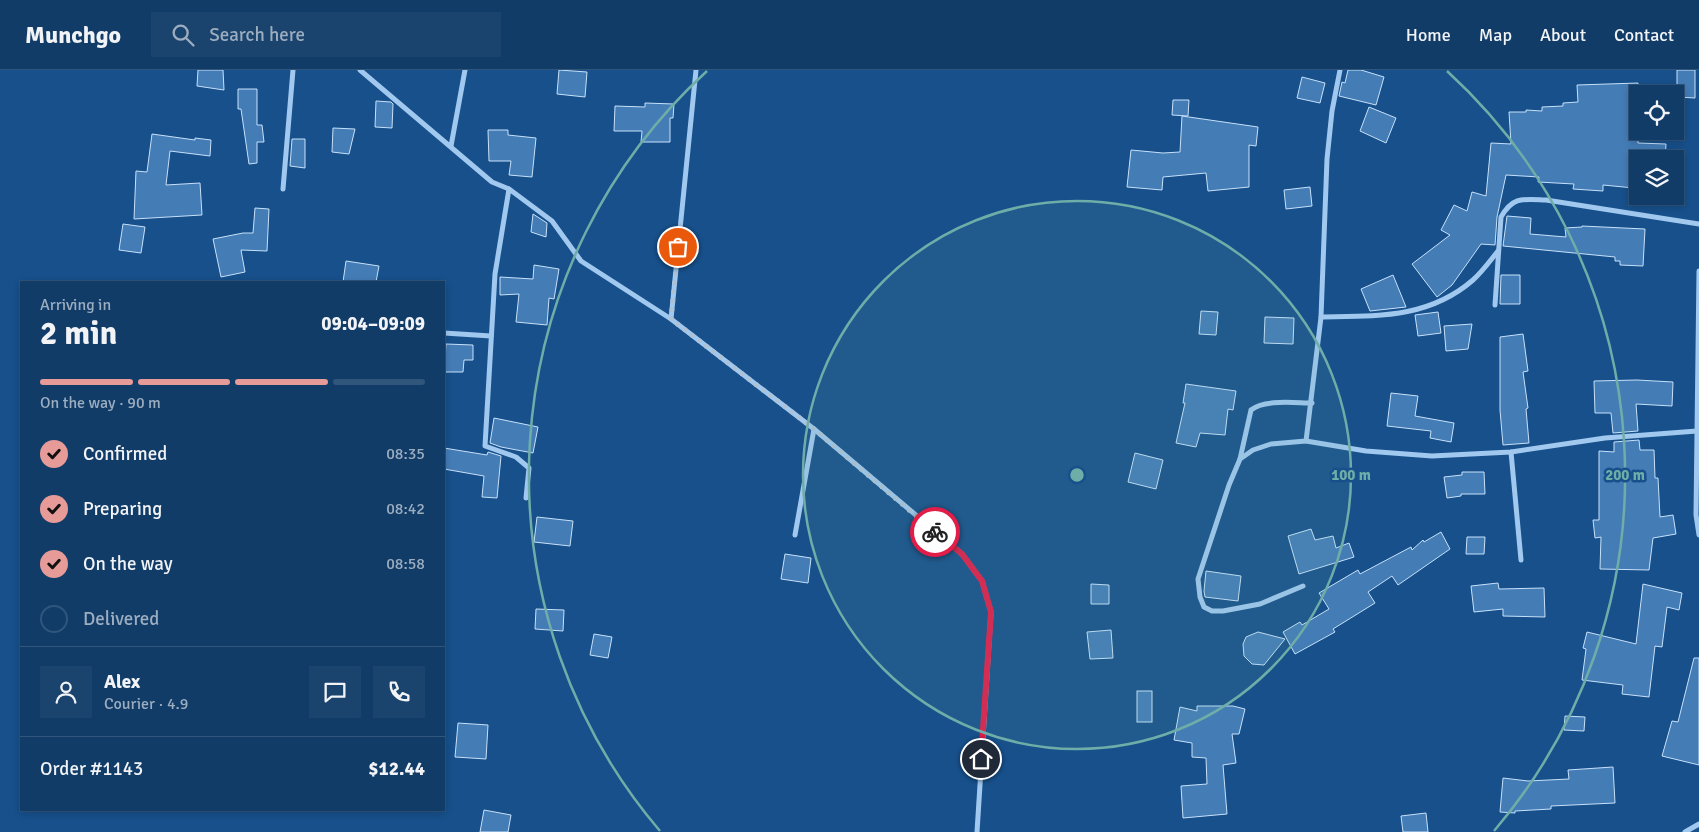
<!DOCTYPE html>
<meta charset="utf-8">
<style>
body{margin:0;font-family:Signika,sans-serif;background:#1a436e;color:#f1f3f6;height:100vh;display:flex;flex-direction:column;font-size:19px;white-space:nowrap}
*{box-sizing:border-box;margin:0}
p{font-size:16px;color:#9cadc0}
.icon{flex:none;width:28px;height:28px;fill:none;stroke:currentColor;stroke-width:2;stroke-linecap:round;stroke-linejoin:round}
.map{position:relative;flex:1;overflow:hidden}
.panel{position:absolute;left:20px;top:211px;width:425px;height:530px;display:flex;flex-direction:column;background:#113c68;border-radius:0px;box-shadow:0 2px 8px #0003,0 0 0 1px #30567c}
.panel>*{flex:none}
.fabs{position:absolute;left:1629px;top:15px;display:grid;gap:10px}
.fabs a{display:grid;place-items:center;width:55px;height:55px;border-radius:0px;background:#113c68;box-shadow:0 2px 8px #0003,0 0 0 1px #30567c;font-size:25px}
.pin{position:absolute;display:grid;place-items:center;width:42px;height:42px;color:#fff;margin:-21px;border:2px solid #fff;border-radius:50%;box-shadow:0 1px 5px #0007}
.courier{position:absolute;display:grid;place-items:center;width:50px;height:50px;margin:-25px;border:4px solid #e11d48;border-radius:50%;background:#fff;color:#222;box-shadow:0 1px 6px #0007}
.overview em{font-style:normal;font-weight:800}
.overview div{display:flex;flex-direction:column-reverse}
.overview{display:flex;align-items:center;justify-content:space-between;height:85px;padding:0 20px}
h1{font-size:32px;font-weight:800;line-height:38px}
.bar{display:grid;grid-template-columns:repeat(4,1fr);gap:8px 5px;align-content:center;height:60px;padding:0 20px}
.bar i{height:6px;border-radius:4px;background:#30567c}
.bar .selected{background:#e69b98}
.bar p{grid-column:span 4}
.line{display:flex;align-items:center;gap:12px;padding:0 20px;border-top:1px solid #30567c}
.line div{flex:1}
.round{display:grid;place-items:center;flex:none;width:52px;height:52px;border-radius:0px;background:#1a436e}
ol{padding:0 20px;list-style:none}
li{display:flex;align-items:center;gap:15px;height:55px}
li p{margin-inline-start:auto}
li .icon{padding:5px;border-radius:50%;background:#e69b98;color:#111;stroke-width:4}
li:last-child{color:#9cadc0}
li i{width:28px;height:28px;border:2px solid #30567c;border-radius:50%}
header{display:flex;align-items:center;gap:30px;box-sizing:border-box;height:70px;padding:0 25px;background:#113c68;border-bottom:1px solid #30567c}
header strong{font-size:24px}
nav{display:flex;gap:28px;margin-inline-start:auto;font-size:18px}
.search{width:350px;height:45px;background:#1a436e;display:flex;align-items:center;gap:12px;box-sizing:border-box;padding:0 18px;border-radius:0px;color:#9cadc0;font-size:19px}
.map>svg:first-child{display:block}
</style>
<header>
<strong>Munchgo</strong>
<div class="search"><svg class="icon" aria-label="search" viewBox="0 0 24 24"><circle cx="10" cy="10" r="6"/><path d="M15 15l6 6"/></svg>Search here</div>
<nav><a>Home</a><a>Map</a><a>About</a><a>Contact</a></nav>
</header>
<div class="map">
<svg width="1699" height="762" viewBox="0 0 1699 762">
<rect width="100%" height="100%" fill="#17508b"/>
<g fill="#447cb6" stroke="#c7e1fa">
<polygon points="198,0 223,0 224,20 197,16"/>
<polygon points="559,0 587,2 585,27 557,24"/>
<polygon points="1348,0 1361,0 1384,7 1376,35 1339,26 1342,12 1345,13"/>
<polygon points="1677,0 1695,0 1695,28 1677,27"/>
<polygon points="1302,7 1325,13 1320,33 1297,28"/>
<polygon points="1638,13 1638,73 1666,74 1665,89 1638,89 1634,118 1603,115 1603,121 1573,119 1574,114 1538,112 1539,107 1506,105 1497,147 1495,175 1481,174 1452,215 1437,227 1412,194 1450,165 1441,160 1454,135 1467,141 1472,122 1486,126 1491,73 1511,74 1509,42 1526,42 1526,40 1542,41 1542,37 1563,36 1563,33 1578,32 1577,15"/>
<polygon points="238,19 257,19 257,55 262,55 264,72 257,72 257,93 249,94 241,39 238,39"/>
<polygon points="1173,30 1189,30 1188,46 1172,45"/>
<polygon points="376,31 391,32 393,34 392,58 375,57"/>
<polygon points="645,33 674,34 673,48 670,48 670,72 641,72 642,61 614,61 615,36 645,37"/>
<polygon points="1369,37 1396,48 1386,73 1360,61"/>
<polygon points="1182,46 1258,57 1256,76 1249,75 1249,117 1208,121 1206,103 1163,107 1162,120 1127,117 1131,80 1163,83 1180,82"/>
<polygon points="333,58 355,59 349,84 332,82"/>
<polygon points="488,60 508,60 508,65 536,68 532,107 509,105 511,91 489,91"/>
<polygon points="152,64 195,70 195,68 211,70 210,86 170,81 166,115 200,113 202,145 134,149 136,101 147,102"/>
<polygon points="292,69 305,69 305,98 290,96"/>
<polygon points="1310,117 1312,136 1286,139 1284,120"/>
<polygon points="255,138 269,139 267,181 241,180 245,202 221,207 213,169 243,163 253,163"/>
<polygon points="533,144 547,153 546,167 531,162"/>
<polygon points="1507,146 1531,148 1530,164 1566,167 1565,158 1582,157 1582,156 1645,159 1643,196 1620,195 1620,191 1615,191 1615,187 1503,176"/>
<polygon points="123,154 145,157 141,183 119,180"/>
<polygon points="346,191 379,196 376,212 343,212"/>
<polygon points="534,195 559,199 554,229 549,228 547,255 516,252 519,224 500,225 500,207 533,209"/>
<polygon points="1393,205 1406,237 1370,241 1361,219"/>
<polygon points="1501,205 1520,205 1520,234 1500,234"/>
<polygon points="1201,241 1218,242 1216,265 1199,264"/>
<polygon points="1438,242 1441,263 1418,266 1415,245"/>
<polygon points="1265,247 1294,248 1293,274 1264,273"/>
<polygon points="1472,254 1468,279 1446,281 1444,256"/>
<polygon points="1523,264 1528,301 1523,302 1528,338 1526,339 1529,373 1503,375 1500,340 1500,267"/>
<polygon points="446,274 473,275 473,290 464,290 463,302 444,302"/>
<polygon points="1637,310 1673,312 1672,336 1636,334 1638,361 1613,363 1611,343 1595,343 1594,311"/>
<polygon points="1186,314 1236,321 1233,340 1228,339 1225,365 1200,363 1196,377 1176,373 1185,333 1183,333"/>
<polygon points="1391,323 1418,326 1415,346 1454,353 1451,372 1430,368 1431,361 1387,356"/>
<polygon points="494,348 538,357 533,383 501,377 490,373"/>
<polygon points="1639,370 1640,380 1654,380 1655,408 1658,408 1660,447 1673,445 1676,464 1653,468 1649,500 1600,499 1601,467 1595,468 1593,450 1599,450 1599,381 1614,382 1614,372"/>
<polygon points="444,378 487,385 488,382 501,386 497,428 482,427 484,406 444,399"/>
<polygon points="1135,383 1163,390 1156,419 1128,412"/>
<polygon points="1462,402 1484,402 1485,424 1461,424 1461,426 1447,428 1444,407 1462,405"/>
<polygon points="537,447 573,451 570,476 534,472"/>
<polygon points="1311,459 1315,470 1333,466 1336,478 1349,473 1354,487 1299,504 1288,466"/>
<polygon points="1441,462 1450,479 1398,515 1392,506 1368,522 1375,533 1333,559 1335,562 1295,584 1283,562 1300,552 1302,555 1329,539 1319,523 1358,500 1360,504 1411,477 1412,480 1423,470 1424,472"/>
<polygon points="1467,467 1485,467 1484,484 1466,484"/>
<polygon points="785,484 811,488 808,513 781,509"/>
<polygon points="1206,501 1241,506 1238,531 1205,527 1204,521"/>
<polygon points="1498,513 1499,519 1544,518 1545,547 1503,546 1503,539 1474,542 1471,516"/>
<polygon points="1091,514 1109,515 1109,534 1091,534"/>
<polygon points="1643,514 1682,523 1679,540 1667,537 1662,577 1655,576 1649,627 1622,624 1623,615 1582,610 1586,579 1583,578 1587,562 1636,574"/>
<polygon points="536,539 564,540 563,561 535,559"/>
<polygon points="1111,560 1113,588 1090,589 1087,562"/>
<polygon points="1258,562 1285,569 1264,595 1252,594 1244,586 1243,574 1246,567"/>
<polygon points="594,564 612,567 608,588 590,585"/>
<polygon points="1694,588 1699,588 1699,695 1662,686 1672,651 1678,652"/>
<rect x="1137" y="621" width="15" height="31"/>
<polygon points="1197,636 1233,636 1245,639 1239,664 1232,664 1236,693 1223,695 1227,744 1183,748 1181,716 1207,714 1206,688 1192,687 1192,673 1174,670 1180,637 1197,641"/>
<polygon points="1565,646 1585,647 1584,661 1564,660"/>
<polygon points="458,653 488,655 486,689 455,687"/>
<polygon points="1613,697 1615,733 1551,736 1551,739 1515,741 1515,743 1500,742 1503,708 1528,711 1569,709 1568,700"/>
<polygon points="484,740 511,745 508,762 480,762"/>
<polygon points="1426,743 1428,762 1403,762 1401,746"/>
</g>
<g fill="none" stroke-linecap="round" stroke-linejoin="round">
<g stroke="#a1c8ef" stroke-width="5">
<polyline points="360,0 492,112 509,119 552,151 581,191 671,249 814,359 962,484 982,511 991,542 977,762"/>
<polyline points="451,76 465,0"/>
<polyline points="283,119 293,0"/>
<polyline points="509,119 495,204 485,376 516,387 529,398 526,428"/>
<polyline points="1699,201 1696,445 1699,465"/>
<path d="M1495,235L1501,147C1513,126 1523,129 1546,130L1699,154"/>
<path d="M1321,247C1376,246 1428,249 1473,210C1482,202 1490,191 1498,181"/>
<polyline points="671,249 696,0"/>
<polyline points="444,263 491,266"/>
<polyline points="1306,371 1366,381 1432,386 1511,382 1605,368 1697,361"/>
<polyline points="1511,382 1521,490"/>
<path d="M1240,389L1251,340C1264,329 1295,333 1312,333"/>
<polyline points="795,465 814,359"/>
<polyline points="1303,516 1260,534 1223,541 1212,541 1204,537 1200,527 1198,509 1229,415 1240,389 1253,380 1271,374 1306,371 1321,247 1327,89 1332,41 1340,0"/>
<polyline points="1685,762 1699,754"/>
</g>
</g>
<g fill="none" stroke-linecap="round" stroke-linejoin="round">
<polyline stroke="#aec2d6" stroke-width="5" stroke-dasharray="0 9" points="678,177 671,249 814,359 935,462"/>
<polyline stroke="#e11d48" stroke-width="6" points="935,462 962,484 982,511 991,542 981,689"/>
</g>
<circle cx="1077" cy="405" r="274" fill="#6fada8" fill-opacity=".12"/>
<g fill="none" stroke="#6fada8" stroke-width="2.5">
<circle cx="1077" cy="405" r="274"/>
<path d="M660 761A548 548 0 0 1 707 1M1447 1A548 548 0 0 1 1494 761"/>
</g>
<circle cx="1077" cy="405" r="8" fill="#6fada8" stroke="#17508b" stroke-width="2.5"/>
<g font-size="15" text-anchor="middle" font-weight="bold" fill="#6fada8" stroke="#17508b" stroke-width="5" stroke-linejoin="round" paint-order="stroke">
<text x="1351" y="410">100 m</text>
<text x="1625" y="410">200 m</text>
</g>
</svg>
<div class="fabs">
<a><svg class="icon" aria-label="locate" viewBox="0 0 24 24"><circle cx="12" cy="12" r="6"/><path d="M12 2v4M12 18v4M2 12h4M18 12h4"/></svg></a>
<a><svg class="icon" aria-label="layers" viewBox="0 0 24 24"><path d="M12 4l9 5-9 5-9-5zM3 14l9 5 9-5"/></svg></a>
</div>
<div class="pin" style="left:678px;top:177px;background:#ea580c"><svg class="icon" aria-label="bag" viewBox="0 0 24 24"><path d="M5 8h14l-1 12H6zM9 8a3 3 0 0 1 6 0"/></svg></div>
<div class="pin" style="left:981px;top:689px;background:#1f2937"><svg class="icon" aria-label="home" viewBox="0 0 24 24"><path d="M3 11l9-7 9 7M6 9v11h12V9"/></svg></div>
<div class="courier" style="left:935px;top:462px"><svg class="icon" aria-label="bike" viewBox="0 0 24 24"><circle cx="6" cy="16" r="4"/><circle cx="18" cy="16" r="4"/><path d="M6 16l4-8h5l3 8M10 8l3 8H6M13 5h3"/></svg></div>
<section class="panel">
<div class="overview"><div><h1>2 min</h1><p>Arriving in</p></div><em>09:04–09:09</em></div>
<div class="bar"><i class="selected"></i><i class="selected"></i><i class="selected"></i><i></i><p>On the way · 90 m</p></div>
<ol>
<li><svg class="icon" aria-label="check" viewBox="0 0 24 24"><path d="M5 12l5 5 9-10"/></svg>Confirmed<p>08:35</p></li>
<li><svg class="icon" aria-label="check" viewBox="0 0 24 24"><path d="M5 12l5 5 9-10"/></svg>Preparing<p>08:42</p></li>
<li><svg class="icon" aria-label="check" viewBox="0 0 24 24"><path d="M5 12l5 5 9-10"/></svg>On the way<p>08:58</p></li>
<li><i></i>Delivered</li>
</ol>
<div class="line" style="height:90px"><a class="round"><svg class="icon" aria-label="person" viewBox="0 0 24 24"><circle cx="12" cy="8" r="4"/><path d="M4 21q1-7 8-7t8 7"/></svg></a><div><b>Alex</b><p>Courier · 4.9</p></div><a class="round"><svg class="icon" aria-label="chat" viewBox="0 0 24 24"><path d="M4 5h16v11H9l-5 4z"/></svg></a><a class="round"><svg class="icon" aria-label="phone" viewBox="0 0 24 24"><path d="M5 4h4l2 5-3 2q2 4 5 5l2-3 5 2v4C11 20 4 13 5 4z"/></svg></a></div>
<div class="line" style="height:65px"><div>Order #1143</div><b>$12.44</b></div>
</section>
</div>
